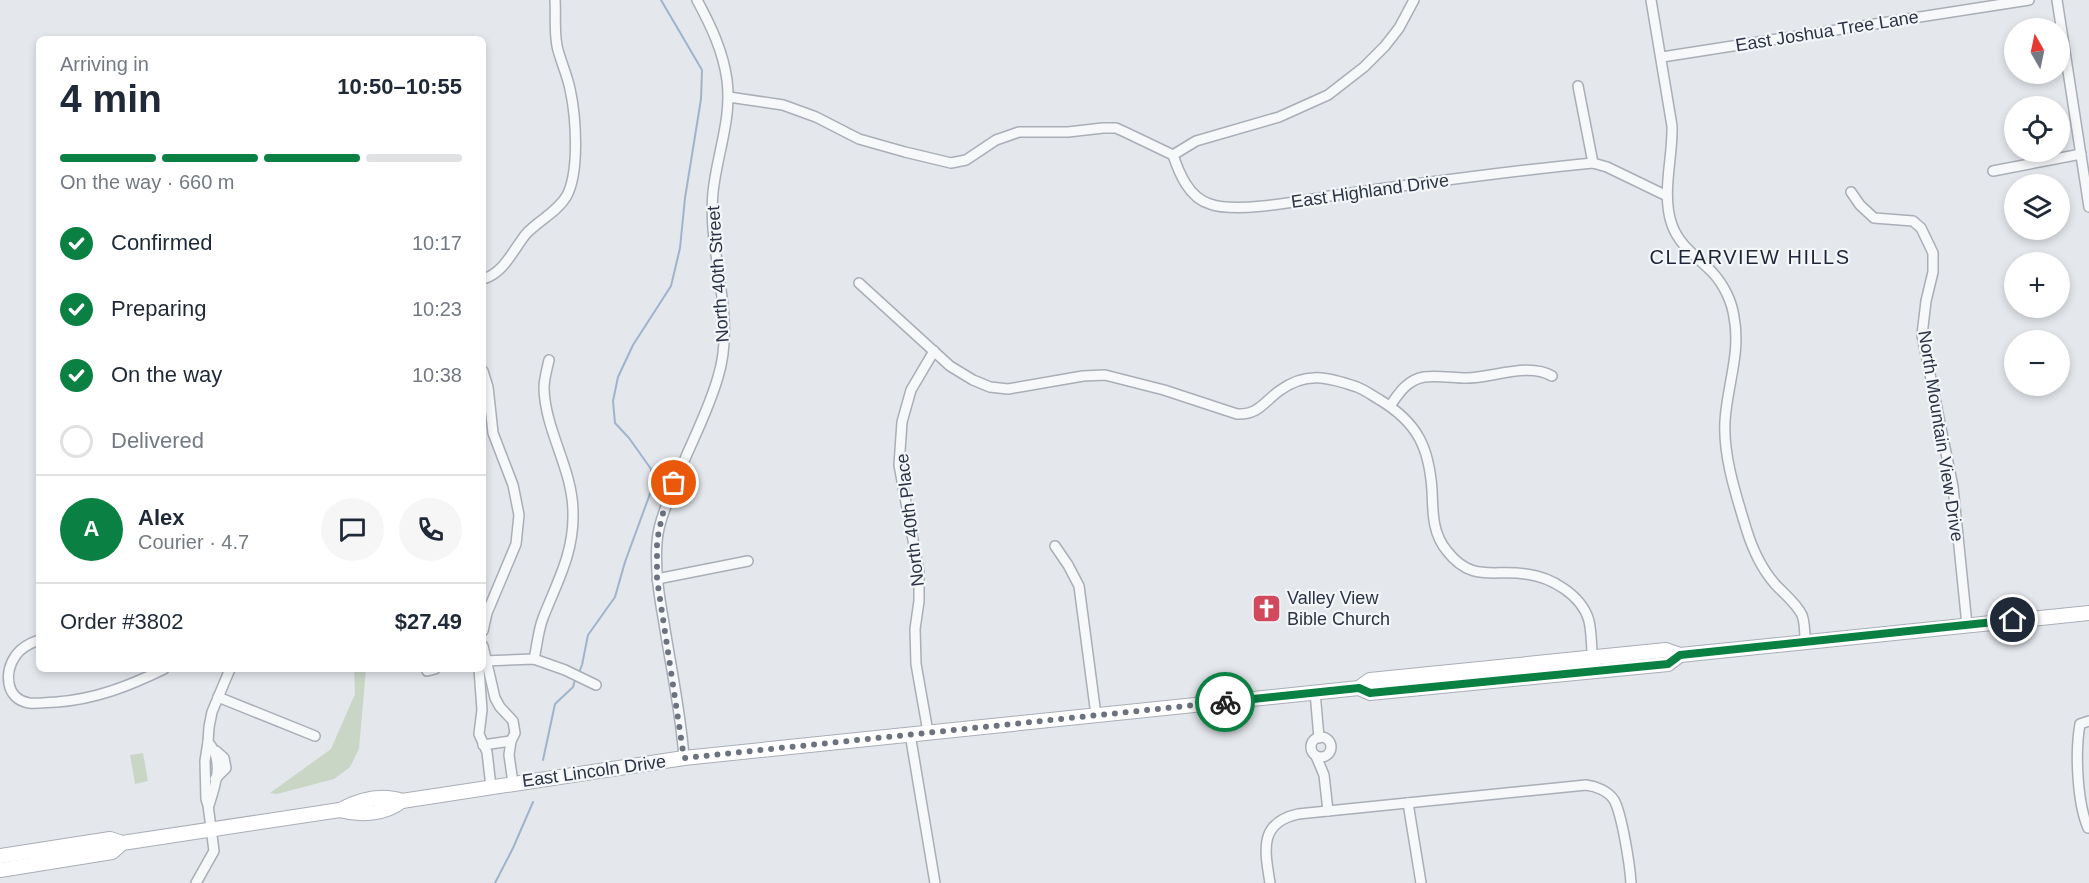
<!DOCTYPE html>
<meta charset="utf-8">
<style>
body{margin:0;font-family:Arial,sans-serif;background:#f6f6f7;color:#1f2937;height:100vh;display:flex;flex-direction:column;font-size:22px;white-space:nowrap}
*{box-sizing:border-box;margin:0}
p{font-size:20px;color:#747a83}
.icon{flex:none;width:33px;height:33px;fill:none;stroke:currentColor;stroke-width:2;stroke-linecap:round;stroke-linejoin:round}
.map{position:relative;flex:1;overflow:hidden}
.drawer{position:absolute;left:36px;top:36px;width:450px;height:636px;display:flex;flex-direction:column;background:#fff;border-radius:9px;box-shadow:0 3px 9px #0003}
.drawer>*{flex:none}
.needle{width:39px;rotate:351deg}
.buttons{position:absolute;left:2004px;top:18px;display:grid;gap:12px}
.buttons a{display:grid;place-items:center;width:66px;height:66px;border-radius:50%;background:#fff;box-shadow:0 3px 9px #0003;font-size:30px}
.pin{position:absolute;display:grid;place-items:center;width:51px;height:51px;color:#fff;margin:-26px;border:3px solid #fff;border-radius:50%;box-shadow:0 2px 6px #0007}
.courier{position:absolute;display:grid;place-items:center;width:60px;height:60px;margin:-30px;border:4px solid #0b8043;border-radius:50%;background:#fff;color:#222;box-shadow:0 2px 8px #0007}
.summary em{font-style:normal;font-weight:800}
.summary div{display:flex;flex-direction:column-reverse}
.summary{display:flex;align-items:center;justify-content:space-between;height:102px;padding:0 24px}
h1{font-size:39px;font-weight:800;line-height:45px}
.bar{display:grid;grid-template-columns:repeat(4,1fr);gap:9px 6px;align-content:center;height:72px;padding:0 24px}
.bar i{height:8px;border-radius:4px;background:#e0e1e3}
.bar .selected{background:#0b8043}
.bar p{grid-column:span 4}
.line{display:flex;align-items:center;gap:15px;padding:0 24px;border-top:2px solid #e0e1e3}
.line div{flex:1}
.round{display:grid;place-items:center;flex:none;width:63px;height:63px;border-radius:32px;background:#f6f6f7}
ol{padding:0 24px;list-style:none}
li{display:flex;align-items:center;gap:18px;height:66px}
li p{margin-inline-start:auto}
li .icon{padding:6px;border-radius:50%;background:#0b8043;color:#fff;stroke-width:4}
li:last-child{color:#747a83}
li i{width:33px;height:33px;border:3px solid #e0e1e3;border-radius:50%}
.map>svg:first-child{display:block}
</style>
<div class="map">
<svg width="2089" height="883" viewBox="0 0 2089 883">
<rect width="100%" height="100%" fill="#e4e7ec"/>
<g fill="#c9d6c5">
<polygon points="354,669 366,669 359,749 350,767 334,779 277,794 270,793 331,749 355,694"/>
<polygon points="143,753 148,781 135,784 130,755"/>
</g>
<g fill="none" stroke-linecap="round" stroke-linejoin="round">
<g stroke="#9fb4cc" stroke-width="2">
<polyline points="578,675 582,665 588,635 615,597 625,562 651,491 651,469 629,438 615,423 613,401 618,377 633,345 671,286 680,248 685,198 701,99 702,70 661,0"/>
<polyline points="543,760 555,704 573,687 575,680"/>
<polyline points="495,883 513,848 533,802"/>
</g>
<defs>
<g id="minor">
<path d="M1651,0L1672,126C1673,158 1661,194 1672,225C1680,247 1698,257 1713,273C1724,285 1732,302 1734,317C1741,353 1727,386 1725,421C1723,456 1736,495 1746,528C1752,548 1761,568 1775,584C1784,594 1796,603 1802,615C1805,623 1805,633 1805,642"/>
<polyline points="2057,0 2089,207"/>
<polyline points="1662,57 2029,0"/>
<polyline points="1578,86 1593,163 1607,167 1667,196"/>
<polyline points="729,97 783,105 816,117 859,139 905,152 951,163 966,160 996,140 1019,132 1068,132 1103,128 1116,128 1127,133 1173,155"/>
<path d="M1173,155C1179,173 1189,198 1210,204C1238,214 1304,200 1336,195C1422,183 1507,171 1593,163"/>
<polyline points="1173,155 1196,141 1279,117 1328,95 1364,67 1385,46 1399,28 1414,0"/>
<polyline points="1993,171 2081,154"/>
<polyline points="1851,192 1860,205 1874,218 1913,221 1921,228 1933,253 1933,272 1926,301 1922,335 1953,487 1967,625"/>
<path d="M483,279C504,273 513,250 526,234C539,220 556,213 566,197C580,173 576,116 570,89C567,74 560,60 557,46C554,30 556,15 555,0"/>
<path d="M859,283L950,366L973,380L990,387L1008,389L1083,376L1105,375L1164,390L1237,414C1258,415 1263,403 1279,391C1306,371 1328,377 1357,387C1365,390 1373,396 1380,400C1418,423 1429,448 1432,490C1433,512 1432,533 1447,551C1472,583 1493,569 1526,574C1551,577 1582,595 1589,621C1592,634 1591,648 1593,661"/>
<polyline points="483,371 488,387 493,433 513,485 519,515 516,544 487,613 483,631"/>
<path d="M1390,406C1399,393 1407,380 1424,377C1438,375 1453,378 1466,378C1493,378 1528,362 1552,376"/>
<polyline points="1055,546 1068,565 1079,586 1096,715"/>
<polyline points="657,579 748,561"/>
<path d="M39,640C30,643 22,647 16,655C4,672 5,699 29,703C38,704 48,702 57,702C96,699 129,686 164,669"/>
<polyline points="483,646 495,698 500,707 513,721 515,733 511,741 509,755 513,783"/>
<path d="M534,659C537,646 538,631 543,618C557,582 574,553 573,513C573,469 545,431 544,388C544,379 547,369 549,360"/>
<polyline points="483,661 534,659 565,670 596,685"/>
<polyline points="479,669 482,710 479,734 487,752 491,787"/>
<polyline points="427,671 435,669"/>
<polyline points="1315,692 1319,738"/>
<polyline points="218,697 315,736"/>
<polyline points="928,732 916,664 915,629 919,601 919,572 899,465 902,422 911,390 934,351"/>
<polyline points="910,734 935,883"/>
<circle cx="1321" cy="747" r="10"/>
<path d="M208,742C224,760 216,784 209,805"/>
<polyline points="483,745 511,741"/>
<polyline points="1316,756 1324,775 1328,811"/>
<path d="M684,758C681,713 671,668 664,623C659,596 655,570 657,542C658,527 663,513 669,499C683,457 706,419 718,377C737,315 707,254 713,192C717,154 732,119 727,80C723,51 711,26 697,0"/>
<polyline points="215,779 226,768 224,758 216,751"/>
<polyline points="1408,803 1421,883"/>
<path d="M2088,828C2077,802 2075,752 2080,724L2089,721"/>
<polyline points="196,883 214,851 208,805 206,799 205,761 208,742 209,727 212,712 230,669"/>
<path d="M1270,883C1265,851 1258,823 1298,814L1586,785C1596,786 1608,791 1614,800C1622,814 1630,866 1631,883"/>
</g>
<g id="secondary">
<polyline points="1359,688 1370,693 1668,664 1680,655"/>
<path d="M340,810C361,816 385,814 402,801"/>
<path d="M0,856L110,839L122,843L340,810C359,800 382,794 402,801L684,758L1359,688L1370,680L1666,650L1680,655L2089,613"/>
<polyline points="0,870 112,852 122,843"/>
</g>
</defs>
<use href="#minor" stroke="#a9aeb7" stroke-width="12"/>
<use href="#secondary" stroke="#a9aeb7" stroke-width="16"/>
<use href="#minor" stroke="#f7f8fa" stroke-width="9"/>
<use href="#secondary" stroke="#fff" stroke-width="14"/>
</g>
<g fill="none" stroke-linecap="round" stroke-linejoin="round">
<polyline stroke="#6c737f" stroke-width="6" stroke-dasharray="0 10.8" points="674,483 662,516 657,541 657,579 684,758 1225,702"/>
<polyline stroke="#0b8043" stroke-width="8" points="1225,702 1359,688 1370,693 1668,664 1680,655 2013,620"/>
</g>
<defs>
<symbol id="church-square" viewBox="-11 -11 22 22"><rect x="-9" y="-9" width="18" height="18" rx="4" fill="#d1495b" stroke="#f4f6f9"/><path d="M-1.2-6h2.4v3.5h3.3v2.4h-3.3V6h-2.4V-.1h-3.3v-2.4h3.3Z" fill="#fff"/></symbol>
</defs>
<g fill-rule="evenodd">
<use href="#church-square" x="1250" y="592" width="33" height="33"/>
</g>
<g text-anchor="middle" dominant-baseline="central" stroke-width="4.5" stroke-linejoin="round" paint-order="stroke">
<g font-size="18" fill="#2b3445" stroke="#f4f6f9">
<text transform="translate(1827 31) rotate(-9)">East Joshua Tree Lane</text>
<text transform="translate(1370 191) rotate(-8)">East Highland Drive</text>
<text transform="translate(718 274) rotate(-94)">North 40th Street</text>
<text transform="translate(1941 436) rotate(81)">North Mountain View Drive</text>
<text transform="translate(910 520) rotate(-97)">North 40th Place</text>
<text transform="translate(594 771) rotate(-8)">East Lincoln Drive</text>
</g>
<g font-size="18" fill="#2b3445" stroke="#f4f6f9" text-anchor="start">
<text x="1287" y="598">Valley View<tspan x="1287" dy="21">Bible Church</tspan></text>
</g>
<g font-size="20" letter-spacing="1.5" fill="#1d2536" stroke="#f4f6f9">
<text x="1750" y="257">CLEARVIEW HILLS</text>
</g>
</g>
</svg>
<div class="buttons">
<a><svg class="needle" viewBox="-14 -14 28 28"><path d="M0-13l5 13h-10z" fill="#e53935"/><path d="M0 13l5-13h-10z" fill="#747a83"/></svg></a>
<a><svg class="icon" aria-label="locate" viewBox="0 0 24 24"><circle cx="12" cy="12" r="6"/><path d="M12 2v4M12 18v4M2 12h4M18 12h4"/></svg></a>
<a><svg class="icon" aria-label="layers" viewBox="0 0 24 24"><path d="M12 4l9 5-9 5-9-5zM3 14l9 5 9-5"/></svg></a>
<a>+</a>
<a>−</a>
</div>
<div class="pin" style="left:674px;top:483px;background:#ea580c"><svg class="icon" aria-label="bag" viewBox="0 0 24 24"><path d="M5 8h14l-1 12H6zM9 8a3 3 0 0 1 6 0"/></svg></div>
<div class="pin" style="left:2013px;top:620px;background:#1f2937"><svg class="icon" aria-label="home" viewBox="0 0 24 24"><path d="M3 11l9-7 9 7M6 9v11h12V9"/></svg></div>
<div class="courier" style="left:1225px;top:702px"><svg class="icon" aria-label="bike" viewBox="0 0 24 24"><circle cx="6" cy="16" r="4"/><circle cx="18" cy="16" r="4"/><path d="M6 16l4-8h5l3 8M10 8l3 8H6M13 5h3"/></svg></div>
<section class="drawer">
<div class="summary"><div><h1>4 min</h1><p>Arriving in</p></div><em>10:50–10:55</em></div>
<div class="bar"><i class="selected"></i><i class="selected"></i><i class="selected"></i><i></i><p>On the way · 660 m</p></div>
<ol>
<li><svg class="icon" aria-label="check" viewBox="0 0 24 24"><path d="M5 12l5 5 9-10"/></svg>Confirmed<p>10:17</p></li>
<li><svg class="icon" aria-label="check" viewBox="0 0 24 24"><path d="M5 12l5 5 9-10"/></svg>Preparing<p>10:23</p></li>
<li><svg class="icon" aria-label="check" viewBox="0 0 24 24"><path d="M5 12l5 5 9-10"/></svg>On the way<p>10:38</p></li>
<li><i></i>Delivered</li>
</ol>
<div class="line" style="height:108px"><b class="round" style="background:#0b8043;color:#fff">A</b><div><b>Alex</b><p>Courier · 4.7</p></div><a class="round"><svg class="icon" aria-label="chat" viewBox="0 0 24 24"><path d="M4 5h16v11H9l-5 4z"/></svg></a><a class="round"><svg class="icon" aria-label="phone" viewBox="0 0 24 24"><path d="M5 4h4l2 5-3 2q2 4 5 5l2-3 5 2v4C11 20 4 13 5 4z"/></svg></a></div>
<div class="line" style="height:78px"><div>Order #3802</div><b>$27.49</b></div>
</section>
</div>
